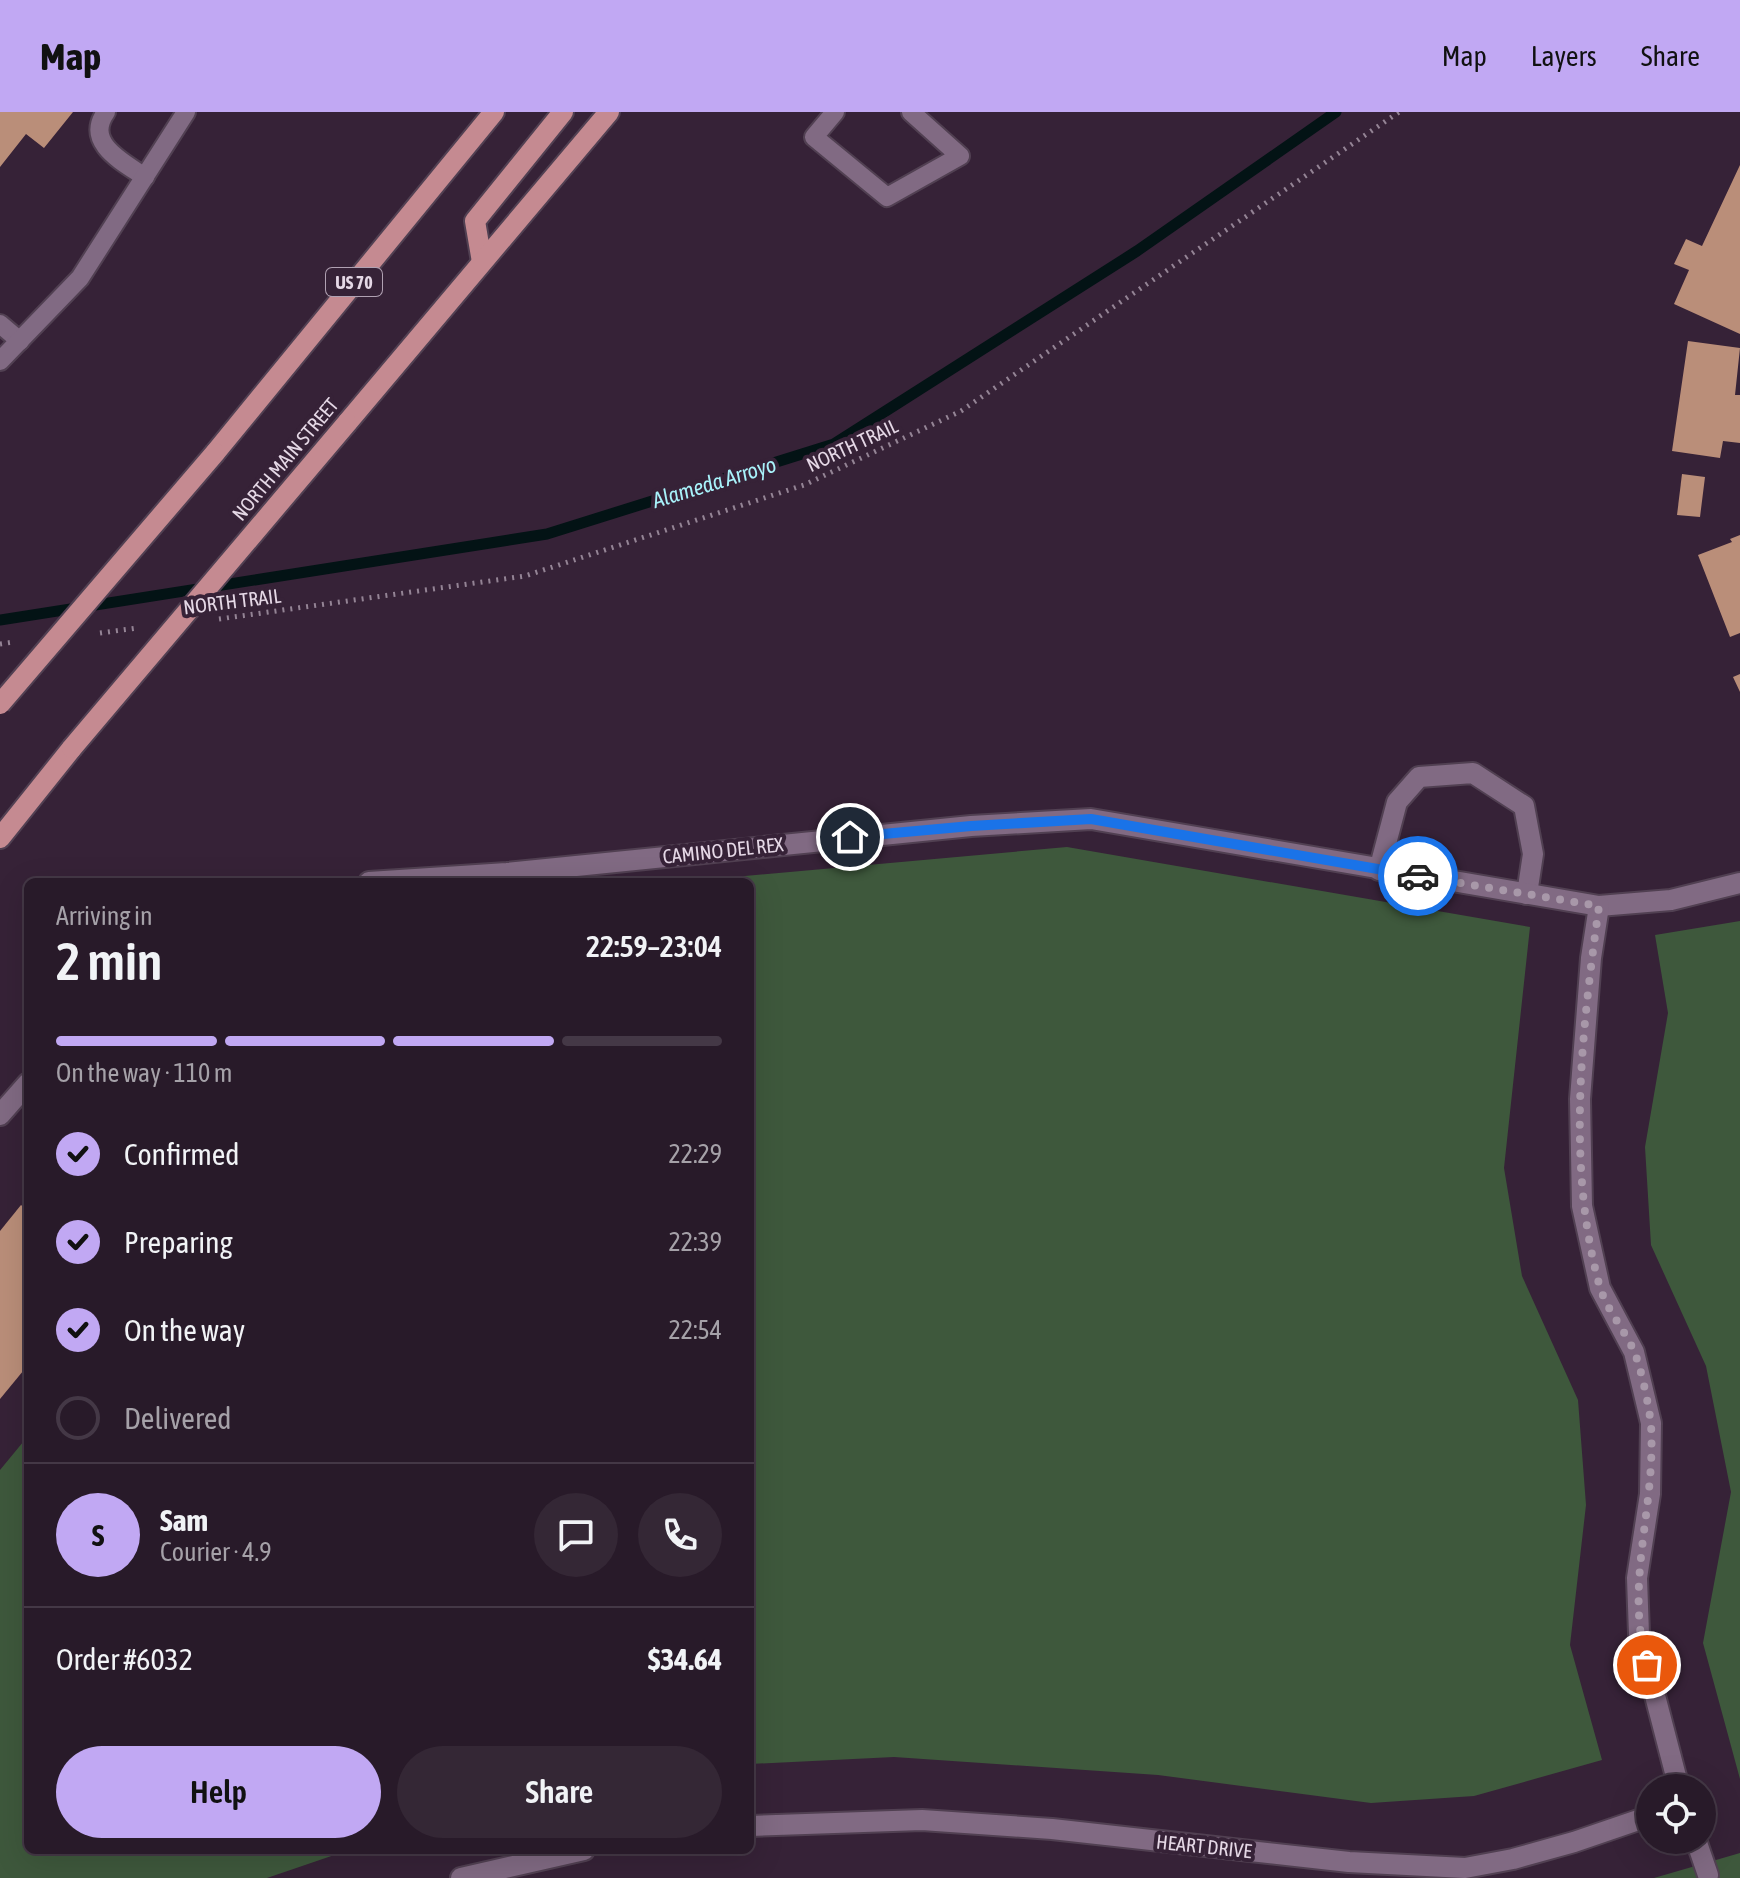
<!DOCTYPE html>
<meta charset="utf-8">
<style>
body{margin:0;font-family:"Asap Condensed",sans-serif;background:#342735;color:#f1f3f6;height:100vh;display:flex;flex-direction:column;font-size:30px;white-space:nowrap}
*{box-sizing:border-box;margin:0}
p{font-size:26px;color:#a5a1a8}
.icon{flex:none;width:44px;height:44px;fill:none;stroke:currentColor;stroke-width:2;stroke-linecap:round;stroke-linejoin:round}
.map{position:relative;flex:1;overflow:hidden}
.panel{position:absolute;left:24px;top:766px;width:730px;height:976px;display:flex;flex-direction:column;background:#281a29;border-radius:12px;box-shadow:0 8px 32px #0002,0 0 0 2px #443846}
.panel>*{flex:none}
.controls{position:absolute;left:1636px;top:1662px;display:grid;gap:16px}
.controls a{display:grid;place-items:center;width:80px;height:80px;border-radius:50%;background:#281a29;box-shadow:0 8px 32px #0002,0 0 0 2px #443846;font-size:40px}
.pin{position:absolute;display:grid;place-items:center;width:68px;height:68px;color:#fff;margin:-34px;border:4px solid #fff;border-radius:50%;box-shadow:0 2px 8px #0007}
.courier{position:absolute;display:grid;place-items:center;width:80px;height:80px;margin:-40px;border:6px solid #1a73e8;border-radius:50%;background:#fff;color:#222;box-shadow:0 2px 10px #0007}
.head em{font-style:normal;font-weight:600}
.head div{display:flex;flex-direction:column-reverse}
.head{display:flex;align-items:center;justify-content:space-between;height:136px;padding:0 32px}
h1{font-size:52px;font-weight:600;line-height:60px}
.bar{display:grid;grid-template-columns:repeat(4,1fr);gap:12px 8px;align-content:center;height:96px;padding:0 32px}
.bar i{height:10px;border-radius:6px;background:#443846}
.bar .active{background:#c1a8f3}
.bar p{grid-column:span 4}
.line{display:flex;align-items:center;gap:20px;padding:0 32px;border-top:2px solid #443846}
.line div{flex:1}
.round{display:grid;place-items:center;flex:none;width:84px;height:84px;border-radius:42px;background:#342735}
ol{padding:0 32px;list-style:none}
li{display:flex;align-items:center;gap:24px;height:88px}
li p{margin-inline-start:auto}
li .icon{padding:8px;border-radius:50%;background:#c1a8f3;color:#111;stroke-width:4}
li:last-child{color:#a5a1a8}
li i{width:44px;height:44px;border:4px solid #443846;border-radius:50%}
.button{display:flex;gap:16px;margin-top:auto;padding:16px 32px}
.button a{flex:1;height:92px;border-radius:48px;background:#c1a8f3;color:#111;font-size:32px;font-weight:600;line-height:92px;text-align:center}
.button a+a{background:#342735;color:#f1f3f6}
header{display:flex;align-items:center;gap:48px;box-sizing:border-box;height:112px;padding:0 40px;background:#c1a8f3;color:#111}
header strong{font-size:38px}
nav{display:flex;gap:44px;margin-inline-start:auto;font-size:28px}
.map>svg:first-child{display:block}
</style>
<header>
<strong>Map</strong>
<nav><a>Map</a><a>Layers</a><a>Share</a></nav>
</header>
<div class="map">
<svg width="1740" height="1766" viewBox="0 0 1740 1766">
<rect width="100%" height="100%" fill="#362237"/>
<g fill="#3e583c">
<polygon points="1067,735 1530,815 1504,1056 1522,1164 1578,1288 1586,1393 1570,1533 1602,1648 1474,1684 1371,1691 1158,1663 894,1645 750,1652 750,770 679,770"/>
<polygon points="1740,809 1740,1667 1703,1531 1731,1380 1706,1254 1651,1133 1645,1035 1668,901 1655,823"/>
<polygon points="28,1324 28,1738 349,1738 267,1766 0,1766 0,1358"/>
<polygon points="1740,1741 1740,1766 1654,1766"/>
</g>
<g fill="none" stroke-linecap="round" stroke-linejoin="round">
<polyline stroke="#031315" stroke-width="11" points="0,508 547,422 834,332 1137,139 1336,0"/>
</g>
<g fill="#ba8e79">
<polygon points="0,0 73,0 44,36 26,22 0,55"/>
<polygon points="1740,53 1740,222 1674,192 1689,158 1674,152 1686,127 1702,134"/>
<polygon points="1688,229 1740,236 1735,283 1740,283 1740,331 1723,329 1720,346 1672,339"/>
<polygon points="1682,362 1705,365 1700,405 1677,403"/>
<polygon points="1740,423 1740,521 1730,525 1698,443 1732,430 1730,427"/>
<polygon points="1740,562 1740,580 1733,565"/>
<polygon points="21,1093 28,1099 28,1253 0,1287 0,1119"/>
</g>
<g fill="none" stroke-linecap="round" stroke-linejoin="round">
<defs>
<g id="service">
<path d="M106,0C84,31 123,50 145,65"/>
<polyline points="835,0 814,25 887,85 960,44 911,0"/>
<polyline points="0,212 20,229"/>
<polyline points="0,249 80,166 186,0"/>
</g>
<g id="minor">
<polyline points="1379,758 1397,690 1419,665 1473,661 1524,694 1533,742 1527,782"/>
<polyline points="369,770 507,761 971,714 1091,707 1599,794 1671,788 1740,771"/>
<polyline points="1599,794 1591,846 1580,987 1582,1094 1600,1176 1634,1240 1651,1311 1650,1382 1637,1466 1639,1522 1679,1676"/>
<polyline points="0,1003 28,971"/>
<polyline points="750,1714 922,1708 1052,1717 1349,1750 1465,1756 1513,1747 1574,1730 1650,1704"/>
<polyline points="1696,1728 1708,1763"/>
<polyline points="461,1766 584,1738"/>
</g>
<g id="primary">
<polyline points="482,150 475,109 563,0"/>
<polyline points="347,311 609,0"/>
<polyline points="215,341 494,0"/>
<polyline points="0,726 72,636"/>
</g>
</defs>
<use href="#service" stroke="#514052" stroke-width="22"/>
<use href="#minor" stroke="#514052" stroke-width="24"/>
<use href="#primary" stroke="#514052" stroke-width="24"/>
<g stroke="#948495" stroke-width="5" stroke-dasharray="2 6" stroke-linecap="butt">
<polyline points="219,507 525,464 804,373 961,299 1399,0"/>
<polyline points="100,521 137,516"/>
<polyline points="0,532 14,530"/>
</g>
<use href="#service" stroke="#816a83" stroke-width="18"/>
<use href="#minor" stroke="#816a83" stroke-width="20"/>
<use href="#primary" stroke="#c58a91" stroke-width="20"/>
<defs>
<g id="primary-bridge">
<polyline points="0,592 215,341"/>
<polyline points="72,636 347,311"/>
</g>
</defs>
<use href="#primary-bridge" stroke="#514052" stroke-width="24" stroke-linecap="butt"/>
<use href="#primary-bridge" stroke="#c58a91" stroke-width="20"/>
</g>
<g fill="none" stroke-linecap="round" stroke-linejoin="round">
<path stroke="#a898a9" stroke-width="8" stroke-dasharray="0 14.4" d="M1418,764L1599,794C1582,918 1566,1050 1599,1172C1605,1195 1623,1216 1633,1237C1641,1254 1649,1294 1651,1313C1656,1398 1624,1470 1647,1553"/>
<polyline stroke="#1a73e8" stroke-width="10" points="850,725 971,714 1091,707 1418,764"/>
</g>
<g text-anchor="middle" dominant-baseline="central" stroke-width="8" stroke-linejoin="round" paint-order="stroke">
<rect fill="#362237" stroke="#b0a1b2" stroke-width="2" x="326" y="156" width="56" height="28" rx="6"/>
<g font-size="18" font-weight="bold" fill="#e5d8e6">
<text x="354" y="170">US 70</text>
</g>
<g font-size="20" fill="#e5d8e6" stroke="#362237">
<text transform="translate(852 333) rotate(-25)">NORTH TRAIL</text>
<text transform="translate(285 347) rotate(-50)">NORTH MAIN STREET</text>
<text transform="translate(232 489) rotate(-7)">NORTH TRAIL</text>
<text transform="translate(723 738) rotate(-6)">CAMINO DEL REX</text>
<text transform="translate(1204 1734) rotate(6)">HEART DRIVE</text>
</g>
<g font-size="22" font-style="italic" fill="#a8f2fa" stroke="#362237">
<text transform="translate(714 370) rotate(-17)">Alameda Arroyo</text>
</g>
</g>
</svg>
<div class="controls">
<a><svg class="icon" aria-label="locate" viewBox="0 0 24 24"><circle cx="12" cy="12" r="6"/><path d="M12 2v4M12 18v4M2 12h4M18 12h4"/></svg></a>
</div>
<div class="pin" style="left:1647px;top:1553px;background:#ea580c"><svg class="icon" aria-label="bag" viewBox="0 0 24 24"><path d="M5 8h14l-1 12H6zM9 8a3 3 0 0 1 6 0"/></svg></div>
<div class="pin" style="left:850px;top:725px;background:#1f2937"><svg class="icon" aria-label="home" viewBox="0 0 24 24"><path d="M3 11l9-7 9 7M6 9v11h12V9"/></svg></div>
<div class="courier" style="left:1418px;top:764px"><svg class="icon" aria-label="car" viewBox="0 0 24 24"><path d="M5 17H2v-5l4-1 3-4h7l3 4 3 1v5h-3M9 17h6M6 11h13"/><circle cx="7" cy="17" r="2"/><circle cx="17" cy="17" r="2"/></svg></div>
<section class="panel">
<div class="head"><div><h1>2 min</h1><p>Arriving in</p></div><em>22:59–23:04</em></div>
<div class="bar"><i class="active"></i><i class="active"></i><i class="active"></i><i></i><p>On the way · 110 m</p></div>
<ol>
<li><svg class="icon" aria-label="check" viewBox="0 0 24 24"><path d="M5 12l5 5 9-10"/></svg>Confirmed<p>22:29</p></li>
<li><svg class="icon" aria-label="check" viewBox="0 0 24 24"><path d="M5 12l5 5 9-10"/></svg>Preparing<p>22:39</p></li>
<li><svg class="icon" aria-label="check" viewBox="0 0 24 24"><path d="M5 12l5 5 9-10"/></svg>On the way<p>22:54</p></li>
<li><i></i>Delivered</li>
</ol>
<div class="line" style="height:144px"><b class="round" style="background:#c1a8f3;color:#111">S</b><div><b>Sam</b><p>Courier · 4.9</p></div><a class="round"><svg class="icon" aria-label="chat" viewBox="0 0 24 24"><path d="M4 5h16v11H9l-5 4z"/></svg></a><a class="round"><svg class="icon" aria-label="phone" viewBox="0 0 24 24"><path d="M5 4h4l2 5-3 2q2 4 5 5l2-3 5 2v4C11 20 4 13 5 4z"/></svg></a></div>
<div class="line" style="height:104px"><div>Order #6032</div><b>$34.64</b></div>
<div class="button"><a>Help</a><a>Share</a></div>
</section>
</div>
